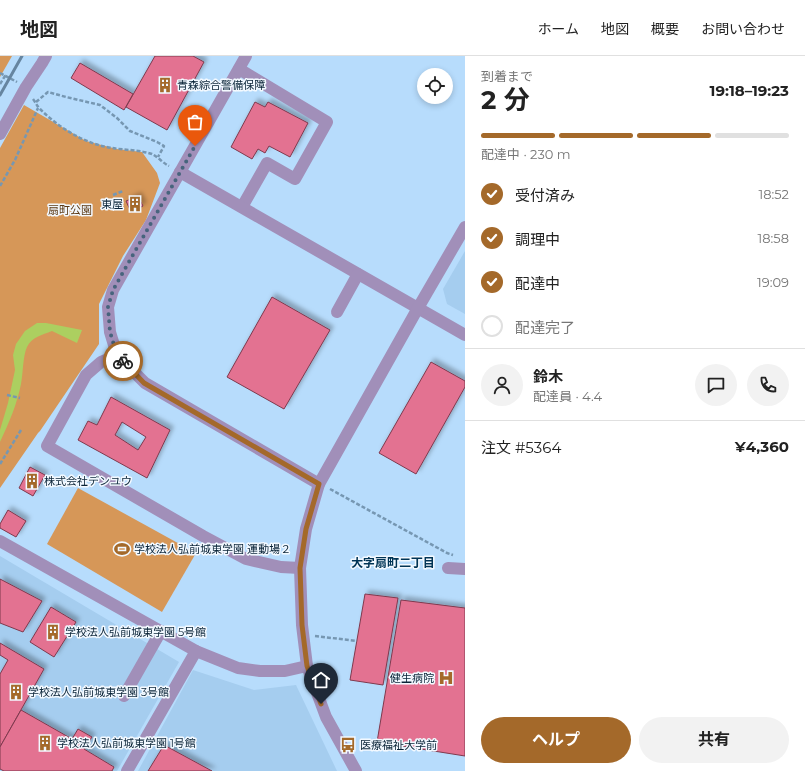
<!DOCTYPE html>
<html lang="ja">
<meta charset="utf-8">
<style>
body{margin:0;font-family:Montserrat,"Noto Sans JP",sans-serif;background:#f2f2f2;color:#222;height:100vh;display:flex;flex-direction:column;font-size:15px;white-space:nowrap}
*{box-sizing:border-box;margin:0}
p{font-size:13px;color:#767676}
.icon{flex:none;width:22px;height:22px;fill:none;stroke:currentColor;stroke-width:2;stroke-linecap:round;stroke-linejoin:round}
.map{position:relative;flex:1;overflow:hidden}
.details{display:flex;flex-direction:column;background:#fff;width:340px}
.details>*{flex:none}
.buttons{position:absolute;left:417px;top:12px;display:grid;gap:8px}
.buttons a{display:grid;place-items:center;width:36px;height:36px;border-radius:50%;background:#fff;box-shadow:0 2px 6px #0003;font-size:20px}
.pin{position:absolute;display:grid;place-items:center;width:34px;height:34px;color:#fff;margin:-41px -17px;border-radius:50% 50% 50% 0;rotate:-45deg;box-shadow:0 0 4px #0007}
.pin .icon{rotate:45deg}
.courier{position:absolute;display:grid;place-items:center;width:40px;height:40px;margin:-20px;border:3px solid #a4692a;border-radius:50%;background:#fff;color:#222;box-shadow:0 1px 5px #0007}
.head em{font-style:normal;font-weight:700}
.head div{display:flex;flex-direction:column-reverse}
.head{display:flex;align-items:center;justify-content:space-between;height:68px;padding:0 16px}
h1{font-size:26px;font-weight:700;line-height:30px}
.bar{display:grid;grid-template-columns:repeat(4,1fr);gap:6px 4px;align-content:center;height:48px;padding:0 16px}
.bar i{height:5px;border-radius:3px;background:#e0e0e0}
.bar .on{background:#a4692a}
.bar p{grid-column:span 4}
.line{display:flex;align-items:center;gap:10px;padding:0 16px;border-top:1px solid #e0e0e0}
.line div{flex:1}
.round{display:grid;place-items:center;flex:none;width:42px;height:42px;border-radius:21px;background:#f2f2f2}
ol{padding:0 16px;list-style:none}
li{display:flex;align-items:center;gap:12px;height:44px}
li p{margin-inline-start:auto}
li .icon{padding:4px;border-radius:50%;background:#a4692a;color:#fff;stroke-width:4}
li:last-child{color:#767676}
li i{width:22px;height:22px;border:2px solid #e0e0e0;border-radius:50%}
.primary-button{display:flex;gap:8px;margin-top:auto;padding:8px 16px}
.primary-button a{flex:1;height:46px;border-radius:24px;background:#a4692a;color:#fff;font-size:16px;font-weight:700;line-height:46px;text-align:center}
.primary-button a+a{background:#f2f2f2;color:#222}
header{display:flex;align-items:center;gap:24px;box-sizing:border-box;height:56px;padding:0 20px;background:#fff;border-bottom:1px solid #e0e0e0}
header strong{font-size:19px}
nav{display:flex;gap:22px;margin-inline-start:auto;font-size:14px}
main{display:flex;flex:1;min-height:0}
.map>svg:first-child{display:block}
</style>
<header>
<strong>地図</strong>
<nav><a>ホーム</a><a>地図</a><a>概要</a><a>お問い合わせ</a></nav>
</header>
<main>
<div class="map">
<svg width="465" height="715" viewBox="0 0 465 715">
<defs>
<filter id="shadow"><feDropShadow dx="3.5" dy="-3.5" stdDeviation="2" flood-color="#0004"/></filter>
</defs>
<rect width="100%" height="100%" fill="#b7dcfc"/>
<g fill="#a5cdef">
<polygon points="465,195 465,258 447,248 443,233"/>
<polygon points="0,500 179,606 117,715 0,715"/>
<polygon points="193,614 254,634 296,629 337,715 138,715"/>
</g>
<g fill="#d69758">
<polygon points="0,0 12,0 0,21"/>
<polygon points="24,49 86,85 117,93 142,96 157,117 160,127 146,164 123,200 99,248 99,288 40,375 38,377 0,432 0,92"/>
<polygon points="78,432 196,497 162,556 47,488"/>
</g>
<path fill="#accf60" d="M37,267H46L82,274L77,287L52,275C42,279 32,281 27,291C23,299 23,318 21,328C17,348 9,367 0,386V374L8,347L15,314L13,299L16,288L25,275Z"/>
<g fill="#e37291" stroke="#7f394d" fill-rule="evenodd" filter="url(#shadow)">
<polygon points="155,0 193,0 204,6 167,74 126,51"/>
<polygon points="80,7 133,38 124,54 71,22"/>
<polygon points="255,46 265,51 268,46 308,67 290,101 269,90 265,97 258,93 252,103 231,91"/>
<polygon points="138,140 143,150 131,156 126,145"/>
<polygon points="272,241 330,274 284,353 227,321"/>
<polygon points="431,306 465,325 465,331 416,418 379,397"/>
<path d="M111,341L170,374L147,422L78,384L88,365L97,369ZM122,366L146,381L138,394L115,379Z"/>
<polygon points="30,411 45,419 33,440 19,432"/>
<polygon points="8,454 26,465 16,481 0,472 0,468"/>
<polygon points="0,523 42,545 23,576 0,567"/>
<polygon points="365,538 398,542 383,629 350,624"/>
<polygon points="401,544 465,552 465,700 377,686"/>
<polygon points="51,551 76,566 54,601 30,586"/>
<polygon points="0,587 44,613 0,691 0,618 8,604 0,599"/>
<polygon points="21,654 72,683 78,673 92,681 84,693 114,711 112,715 4,715 0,713 0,691"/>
<polygon points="164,689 212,715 148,715"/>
</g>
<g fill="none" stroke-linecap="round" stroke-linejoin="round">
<g stroke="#7697b2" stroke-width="2.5" stroke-dasharray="4 2" stroke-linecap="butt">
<polyline points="0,17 17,26"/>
<polyline points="0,28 5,20 6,20"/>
<path d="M33,43C36,47 37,50 40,53C59,72 85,88 112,92C124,94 140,94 152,98C158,101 163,107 169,110"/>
<polyline points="36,46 48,36 66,41 100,49 117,62 130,75 157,86 164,90 158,101"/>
<polyline points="0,130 15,104 38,52"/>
<polyline points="113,139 123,135"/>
<polyline points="7,339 20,342"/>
<polyline points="0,408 21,374"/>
<polyline points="330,433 447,497 453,499"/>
<polyline points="315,580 357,585"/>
</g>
<g stroke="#a18fb9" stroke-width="12">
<polyline points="246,0 113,234 108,251 110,276 117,299 145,327 319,428"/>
<polyline points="239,13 327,66 295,123 267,107 242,151"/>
<polyline points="0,78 26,31 42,7 46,0"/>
<polyline points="180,116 465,279"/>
<polyline points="337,256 358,218"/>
<polyline points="117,299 101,306 86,319 47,390 203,480 246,503 281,511 300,512"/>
<polyline points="0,485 196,595 238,612 260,615 285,615 307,610"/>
<polyline points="448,512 465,513"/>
<polyline points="124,640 161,575"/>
<polyline points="127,715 196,595"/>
<polyline points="356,715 326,661 307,610 302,569 300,512 306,473 319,428 418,252 465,171"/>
</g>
<polyline stroke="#6685a0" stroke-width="3" points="0,39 22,0"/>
</g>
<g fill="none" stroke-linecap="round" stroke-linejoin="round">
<polyline stroke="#47647d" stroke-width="4" stroke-dasharray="0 7.2" points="123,305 117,299 110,276 108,251 113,234 195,90"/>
<polyline stroke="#a4692a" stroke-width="5" points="123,305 144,327 319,428 306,473 300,512 302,569 307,610 321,648"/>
</g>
<defs>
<symbol id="building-bare" viewBox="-9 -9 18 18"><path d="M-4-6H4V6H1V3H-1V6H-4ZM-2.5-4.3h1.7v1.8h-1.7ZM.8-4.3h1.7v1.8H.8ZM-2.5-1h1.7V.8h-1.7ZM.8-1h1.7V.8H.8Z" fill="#a4692a" stroke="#f3f9ff" stroke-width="2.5" paint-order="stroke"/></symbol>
<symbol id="stadium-bare" viewBox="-9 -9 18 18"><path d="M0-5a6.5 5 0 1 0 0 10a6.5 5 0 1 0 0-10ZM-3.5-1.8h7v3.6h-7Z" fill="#a4692a" stroke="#f3f9ff" stroke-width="2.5" paint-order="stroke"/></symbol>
<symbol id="hospital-bare" viewBox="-9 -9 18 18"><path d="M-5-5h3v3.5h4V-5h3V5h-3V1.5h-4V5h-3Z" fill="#a4692a" stroke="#f3f9ff" stroke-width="2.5" paint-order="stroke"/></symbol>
<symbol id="bus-bare" viewBox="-9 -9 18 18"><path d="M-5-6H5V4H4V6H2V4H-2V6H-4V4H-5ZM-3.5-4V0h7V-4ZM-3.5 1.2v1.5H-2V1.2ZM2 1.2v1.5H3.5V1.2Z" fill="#a4692a" stroke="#f3f9ff" stroke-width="2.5" paint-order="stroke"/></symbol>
</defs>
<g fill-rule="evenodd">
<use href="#building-bare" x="154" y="18" width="22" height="22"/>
<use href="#building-bare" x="124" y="137" width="22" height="22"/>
<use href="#building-bare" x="21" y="414" width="22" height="22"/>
<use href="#stadium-bare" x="111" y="482" width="22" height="22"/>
<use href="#building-bare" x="42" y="565" width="22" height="22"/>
<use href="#hospital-bare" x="435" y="611" width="22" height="22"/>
<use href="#building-bare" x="5" y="625" width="22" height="22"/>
<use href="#building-bare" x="34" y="676" width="22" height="22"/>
<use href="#bus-bare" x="337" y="678" width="22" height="22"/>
</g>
<g text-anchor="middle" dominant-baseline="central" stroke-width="3" stroke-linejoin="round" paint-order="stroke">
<g font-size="11" fill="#0a2438" stroke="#f3f9ff" text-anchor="start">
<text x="177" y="29">青森綜合警備保障</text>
<text x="123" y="148" text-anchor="end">東屋</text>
<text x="44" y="425">株式会社デンユウ</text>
<text x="134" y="493">学校法人弘前城東学園 運動場２</text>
<text x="65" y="576">学校法人弘前城東学園 5号館</text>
<text x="434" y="622" text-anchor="end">健生病院</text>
<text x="28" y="636">学校法人弘前城東学園 3号館</text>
<text x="57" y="687">学校法人弘前城東学園 1号館</text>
<text x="360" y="689">医療福祉大学前</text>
</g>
<g font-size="11" fill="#5c3a16" stroke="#f3f9ff">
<text x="70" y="154">扇町公園</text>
</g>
<g font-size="12" font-weight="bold" fill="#003455" stroke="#f3f9ff">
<text x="393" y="506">大字扇町二丁目</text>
</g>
</g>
</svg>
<div class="buttons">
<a><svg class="icon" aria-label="locate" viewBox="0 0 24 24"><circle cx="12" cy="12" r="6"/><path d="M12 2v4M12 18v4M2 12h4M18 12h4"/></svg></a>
</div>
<div class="pin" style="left:195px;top:90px;background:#ea580c"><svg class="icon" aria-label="bag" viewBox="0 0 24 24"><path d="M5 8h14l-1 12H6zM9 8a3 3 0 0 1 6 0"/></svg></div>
<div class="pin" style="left:321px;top:648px;background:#1f2937"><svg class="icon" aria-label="home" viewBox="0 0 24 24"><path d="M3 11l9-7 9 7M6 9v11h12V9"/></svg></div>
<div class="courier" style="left:123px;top:305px"><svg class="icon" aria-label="bike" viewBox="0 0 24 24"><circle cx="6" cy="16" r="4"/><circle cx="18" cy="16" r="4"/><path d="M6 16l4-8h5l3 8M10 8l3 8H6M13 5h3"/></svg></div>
</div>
<section class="details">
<div class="head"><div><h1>2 分</h1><p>到着まで</p></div><em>19:18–19:23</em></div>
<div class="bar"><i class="on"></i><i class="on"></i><i class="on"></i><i></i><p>配達中 · 230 m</p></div>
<ol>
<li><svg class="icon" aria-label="check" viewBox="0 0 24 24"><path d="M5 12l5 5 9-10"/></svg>受付済み<p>18:52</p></li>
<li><svg class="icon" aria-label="check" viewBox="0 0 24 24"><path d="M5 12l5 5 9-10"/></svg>調理中<p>18:58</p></li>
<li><svg class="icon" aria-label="check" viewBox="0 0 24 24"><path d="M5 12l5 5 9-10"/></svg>配達中<p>19:09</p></li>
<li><i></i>配達完了</li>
</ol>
<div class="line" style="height:72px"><a class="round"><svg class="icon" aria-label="person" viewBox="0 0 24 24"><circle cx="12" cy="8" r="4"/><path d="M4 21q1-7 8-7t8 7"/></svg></a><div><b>鈴木</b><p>配達員 · 4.4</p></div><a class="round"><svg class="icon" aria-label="chat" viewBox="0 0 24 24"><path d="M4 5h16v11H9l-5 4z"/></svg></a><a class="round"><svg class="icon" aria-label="phone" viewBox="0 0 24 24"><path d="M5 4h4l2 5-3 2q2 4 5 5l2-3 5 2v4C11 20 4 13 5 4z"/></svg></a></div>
<div class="line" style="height:52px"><div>注文 #5364</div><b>¥4,360</b></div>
<div class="primary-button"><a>ヘルプ</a><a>共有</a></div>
</section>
</main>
